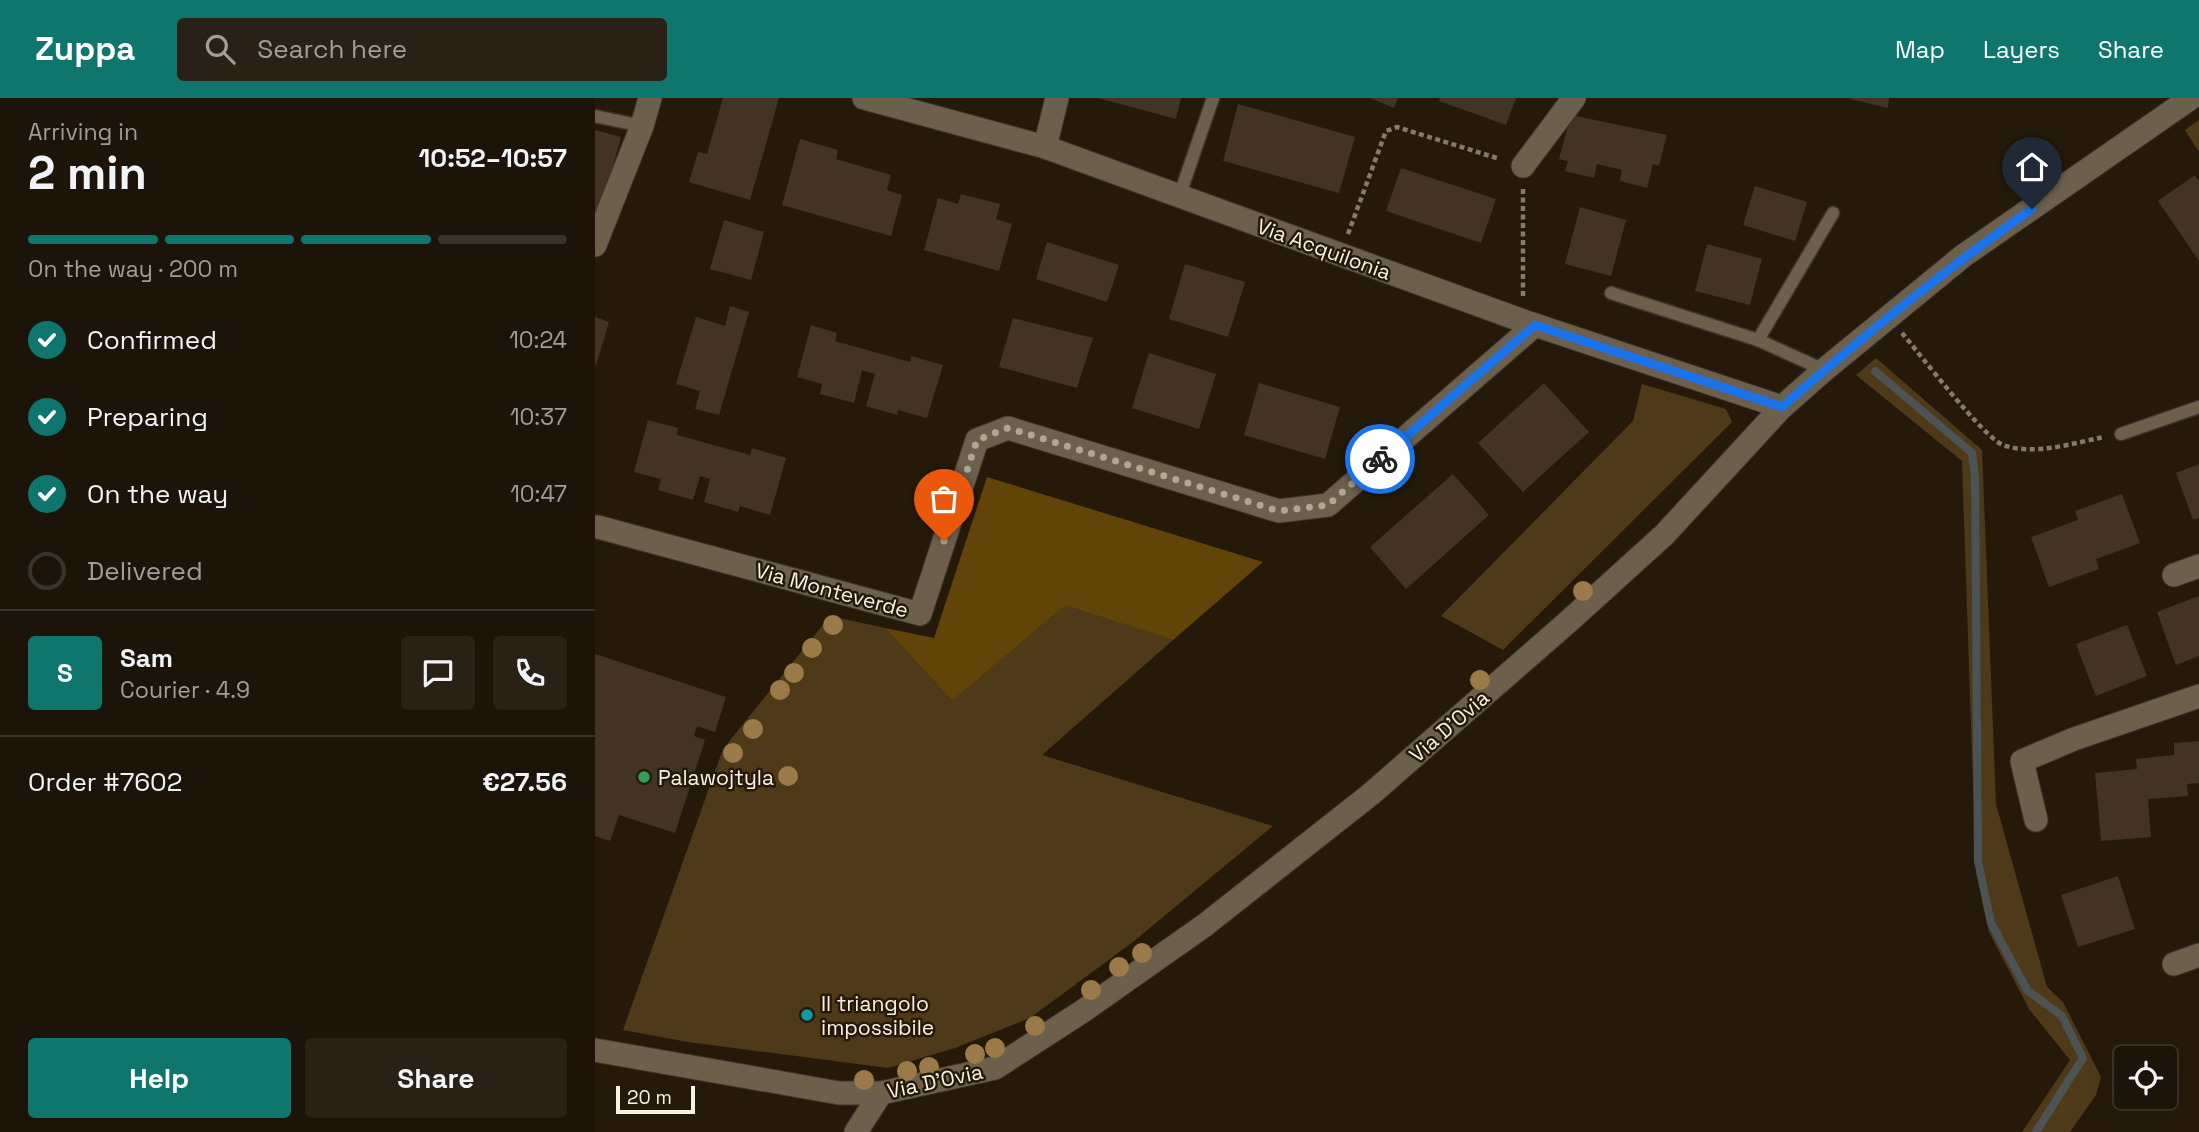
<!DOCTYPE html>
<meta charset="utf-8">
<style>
body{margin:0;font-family:"Space Grotesk",sans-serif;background:#292116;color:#f1f3f6;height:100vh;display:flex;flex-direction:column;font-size:26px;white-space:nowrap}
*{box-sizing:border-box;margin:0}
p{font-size:23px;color:#a09e9c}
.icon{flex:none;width:38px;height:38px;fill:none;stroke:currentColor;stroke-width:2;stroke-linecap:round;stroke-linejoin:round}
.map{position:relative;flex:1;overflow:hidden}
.panel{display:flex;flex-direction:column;background:#1c1408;width:595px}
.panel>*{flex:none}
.tools{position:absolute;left:1519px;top:948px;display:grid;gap:14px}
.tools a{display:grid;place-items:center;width:63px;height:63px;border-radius:7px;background:#1c1408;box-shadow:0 7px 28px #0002,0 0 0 2px #3a3329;font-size:35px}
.scale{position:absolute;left:21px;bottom:18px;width:79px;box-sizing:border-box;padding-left:7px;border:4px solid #f9f1e7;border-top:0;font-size:19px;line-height:24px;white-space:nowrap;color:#f9f1e7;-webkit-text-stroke:5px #251a0a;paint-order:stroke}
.pin{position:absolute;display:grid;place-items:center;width:60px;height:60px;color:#fff;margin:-72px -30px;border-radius:50% 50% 50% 0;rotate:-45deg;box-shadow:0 0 7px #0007}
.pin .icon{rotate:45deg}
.courier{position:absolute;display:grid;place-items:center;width:70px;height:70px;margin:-35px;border:5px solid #1a73e8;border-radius:50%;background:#fff;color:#222;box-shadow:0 2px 9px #0007}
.summary em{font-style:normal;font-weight:700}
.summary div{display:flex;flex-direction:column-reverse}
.summary{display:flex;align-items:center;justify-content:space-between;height:119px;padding:0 28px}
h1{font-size:46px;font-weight:700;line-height:52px}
.bar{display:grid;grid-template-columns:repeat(4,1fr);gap:10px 7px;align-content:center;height:84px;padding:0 28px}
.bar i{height:9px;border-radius:5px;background:#3a3329}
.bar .selected{background:#0f766e}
.bar p{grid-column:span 4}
.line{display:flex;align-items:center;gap:18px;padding:0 28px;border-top:2px solid #3a3329}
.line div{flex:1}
.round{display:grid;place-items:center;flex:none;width:74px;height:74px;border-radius:7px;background:#292116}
ol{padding:0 28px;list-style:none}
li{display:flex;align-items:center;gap:21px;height:77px}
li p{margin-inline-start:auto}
li .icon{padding:7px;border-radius:50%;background:#0f766e;color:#fff;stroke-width:4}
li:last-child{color:#a09e9c}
li i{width:38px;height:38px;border:4px solid #3a3329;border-radius:50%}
.action{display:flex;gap:14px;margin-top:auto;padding:14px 28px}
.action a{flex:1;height:80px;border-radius:7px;background:#0f766e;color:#fff;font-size:28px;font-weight:700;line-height:80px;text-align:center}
.action a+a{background:#292116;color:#f1f3f6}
header{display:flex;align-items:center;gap:42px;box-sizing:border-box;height:98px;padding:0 35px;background:#0f766e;color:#fff}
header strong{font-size:33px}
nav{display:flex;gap:38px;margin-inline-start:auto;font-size:24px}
.search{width:490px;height:63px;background:#292116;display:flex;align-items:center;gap:18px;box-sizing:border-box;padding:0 24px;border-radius:7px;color:#a09e9c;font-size:26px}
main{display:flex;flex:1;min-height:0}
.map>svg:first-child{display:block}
</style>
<header>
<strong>Zuppa</strong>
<div class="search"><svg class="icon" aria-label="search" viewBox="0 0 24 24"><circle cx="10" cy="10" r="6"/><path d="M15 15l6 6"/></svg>Search here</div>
<nav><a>Map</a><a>Layers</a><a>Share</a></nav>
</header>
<main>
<section class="panel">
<div class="summary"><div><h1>2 min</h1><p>Arriving in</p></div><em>10:52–10:57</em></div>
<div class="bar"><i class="selected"></i><i class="selected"></i><i class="selected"></i><i></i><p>On the way · 200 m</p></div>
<ol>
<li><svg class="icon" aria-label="check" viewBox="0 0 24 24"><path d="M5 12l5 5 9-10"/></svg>Confirmed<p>10:24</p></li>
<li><svg class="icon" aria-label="check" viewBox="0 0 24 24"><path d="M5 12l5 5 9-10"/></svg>Preparing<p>10:37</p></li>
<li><svg class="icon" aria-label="check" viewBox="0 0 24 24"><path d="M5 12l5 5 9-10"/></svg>On the way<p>10:47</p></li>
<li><i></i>Delivered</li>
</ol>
<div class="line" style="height:126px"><b class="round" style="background:#0f766e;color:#fff">S</b><div><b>Sam</b><p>Courier · 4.9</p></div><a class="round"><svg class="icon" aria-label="chat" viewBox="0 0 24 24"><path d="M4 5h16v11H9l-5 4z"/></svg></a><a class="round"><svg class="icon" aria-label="phone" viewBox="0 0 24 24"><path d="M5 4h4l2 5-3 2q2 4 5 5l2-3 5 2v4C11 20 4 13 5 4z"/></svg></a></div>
<div class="line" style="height:91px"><div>Order #7602</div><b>€27.56</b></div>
<div class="action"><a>Help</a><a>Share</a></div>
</section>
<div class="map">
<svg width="1604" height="1034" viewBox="0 0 1604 1034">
<rect width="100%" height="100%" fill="#251a0a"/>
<g fill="#4e3a19">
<polygon points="1604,22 1604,54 1590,32"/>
<polygon points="1281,260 1387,352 1401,706 1452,889 1468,904 1506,979 1501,997 1475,1034 1427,1034 1475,962 1434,911 1394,834 1381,773 1367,363 1261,277"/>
<polygon points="1047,286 1131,311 1137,324 908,552 846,518 1038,323"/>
<polygon points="472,506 578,542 447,657 678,728 538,844 435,920 360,950 293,970 93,944 28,932 128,651 235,518 290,530 357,603"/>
</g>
<polygon fill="#624308" points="392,379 668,464 578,542 471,507 357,603 290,530 339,540"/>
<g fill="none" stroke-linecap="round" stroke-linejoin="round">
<polyline stroke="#4b5355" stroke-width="8" points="1280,273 1377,355 1380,379 1383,763 1396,825 1432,892 1467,918 1488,960 1441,1034"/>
</g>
<g fill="#433325">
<polygon points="128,0 184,0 155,102 94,84 103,54 112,56"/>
<polygon points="503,0 586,0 581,21"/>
<polygon points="775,0 803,0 799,10"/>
<polygon points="845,0 921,0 911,27 844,3"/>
<polygon points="1255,0 1294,0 1293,10 1255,1"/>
<polygon points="643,6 760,39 744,95 628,63"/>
<polygon points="976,17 1072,37 1064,68 1058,66 1052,90 1025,83 1027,72 1002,66 999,80 970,73 973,63 964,61"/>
<polygon points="0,32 26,39 4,119 0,118"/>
<polygon points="205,41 243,52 241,61 296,77 292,92 307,97 296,138 187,107"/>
<polygon points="806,70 901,101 886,145 791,113"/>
<polygon points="1600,77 1604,83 1604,163 1563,103"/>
<polygon points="1160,88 1212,104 1200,143 1148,127"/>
<polygon points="366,96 405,106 401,121 417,126 404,173 329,152 343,100 363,106"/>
<polygon points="985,109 1031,122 1016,178 970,166"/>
<polygon points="129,122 169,134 156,182 115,171"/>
<polygon points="452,144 524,167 512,204 441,181"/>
<polygon points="1112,146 1167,161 1155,207 1100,193"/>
<polygon points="590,166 650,184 633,239 574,221"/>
<polygon points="135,208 154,214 124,317 100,311 105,293 81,286 101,219 130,228"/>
<polygon points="0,219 14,224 1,267 0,267"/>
<polygon points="418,220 498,240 482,290 404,269"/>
<polygon points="216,227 242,235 240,243 315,264 316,258 348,267 332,320 303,312 302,317 271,308 280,276 267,272 259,305 225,296 227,286 202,279"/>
<polygon points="554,255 621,276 604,331 537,310"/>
<polygon points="664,285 745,309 730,361 649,337"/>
<polygon points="949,285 994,334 928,394 883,345"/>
<polygon points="53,322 83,330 82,337 155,357 157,350 191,360 175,417 145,408 143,414 109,404 115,381 105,378 98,402 63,392 66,381 39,374"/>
<polygon points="1604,366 1604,420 1598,422 1581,375"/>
<polygon points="858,376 894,417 811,491 775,449"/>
<polygon points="1527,396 1545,445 1501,461 1504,471 1454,489 1436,439 1483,422 1480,413"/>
<polygon points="1604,498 1604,558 1581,567 1562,514"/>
<polygon points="1532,527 1552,578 1501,598 1481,546"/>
<polygon points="0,556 131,599 120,634 102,628 99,638 110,642 80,735 24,717 15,743 0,738"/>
<polygon points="1604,643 1604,685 1592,686 1593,698 1553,701 1556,739 1506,743 1500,675 1542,671 1541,661 1579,657 1579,645"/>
<polygon points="1523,778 1540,831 1483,849 1466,797"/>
</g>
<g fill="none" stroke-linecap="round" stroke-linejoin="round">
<defs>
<g id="lane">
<polyline points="0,18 47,28"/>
<polyline points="584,99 618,0"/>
<polyline points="1016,195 1163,242"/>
<polyline points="1229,272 1163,242 1238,115"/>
<polyline points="1526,336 1604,309"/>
</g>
<g id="street">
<polyline points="269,0 450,49 928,223 1187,309"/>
<polyline points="450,49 462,0"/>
<polyline points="928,68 979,0"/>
<polyline points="0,147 47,28 55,0"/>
<polyline points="3,429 325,516 382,342 413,330 684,413 733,407 940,227"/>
<polyline points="1579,477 1604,468"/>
<polyline points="1441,722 1427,663 1479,641 1604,598"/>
<polyline points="1579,866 1604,857"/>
<polyline points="0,952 244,995 286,995 400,970 488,913 610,827 776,696 974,523 1069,437 1187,309 1229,272 1368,158 1596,0"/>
<polyline points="261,1034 286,995"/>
</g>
</defs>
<use href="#lane" stroke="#3d342e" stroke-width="15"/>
<use href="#street" stroke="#3d342e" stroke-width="25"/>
<g stroke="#847a6d" stroke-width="4.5" stroke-dasharray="5 3.5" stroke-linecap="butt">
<polyline points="753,136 791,33 802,29 905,61"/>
<polyline points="928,198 928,91"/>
<path d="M1307,235C1325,256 1388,339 1408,347C1440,358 1478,345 1509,339"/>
</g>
<use href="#lane" stroke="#6c604d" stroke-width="12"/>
<use href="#street" stroke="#6c604d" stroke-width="23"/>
</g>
<g fill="#9b7a48">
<circle cx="988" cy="493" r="10"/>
<circle cx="238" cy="527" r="10"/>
<circle cx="217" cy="550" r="10"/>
<circle cx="199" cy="575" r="10"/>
<circle cx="885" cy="582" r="10"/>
<circle cx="185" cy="592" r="10"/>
<circle cx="158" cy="631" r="10"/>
<circle cx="138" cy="655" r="10"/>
<circle cx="193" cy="678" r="10"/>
<circle cx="547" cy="855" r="10"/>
<circle cx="524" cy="869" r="10"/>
<circle cx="496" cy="892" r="10"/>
<circle cx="440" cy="928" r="10"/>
<circle cx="400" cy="950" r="10"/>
<circle cx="380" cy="956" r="10"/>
<circle cx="334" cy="969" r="10"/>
<circle cx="312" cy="973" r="10"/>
<circle cx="269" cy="982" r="10"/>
</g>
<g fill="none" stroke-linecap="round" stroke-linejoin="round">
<polyline stroke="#afa69a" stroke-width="7" stroke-dasharray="0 12.6" points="349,443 382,342 413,330 684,413 733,407 785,361"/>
<path stroke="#1a73e8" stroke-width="9" d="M785,361L940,227L1187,309C1267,239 1349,172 1437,111"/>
</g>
<circle fill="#2e9e5b" stroke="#251a0a" stroke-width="2.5" cx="49" cy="679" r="7"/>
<circle fill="#0f9aa8" stroke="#251a0a" stroke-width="2.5" cx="212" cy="917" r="7"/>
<g text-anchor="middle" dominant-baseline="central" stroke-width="5" stroke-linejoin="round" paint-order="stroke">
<g font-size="21" fill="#f9f1e7" stroke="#251a0a">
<text transform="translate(729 151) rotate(20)">Via Acquilonia</text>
<text transform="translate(237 492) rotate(15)">Via Monteverde</text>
<text transform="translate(854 628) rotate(-41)">Via D'Ovia</text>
<text transform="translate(340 983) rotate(-12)">Via D'Ovia</text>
</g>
<g font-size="21" fill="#f9f1e7" stroke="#251a0a" text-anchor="start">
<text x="63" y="679">Palawojtyla</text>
<text x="226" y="905">Il triangolo<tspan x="226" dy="24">impossibile</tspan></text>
</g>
</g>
</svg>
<div class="tools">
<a><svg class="icon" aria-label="locate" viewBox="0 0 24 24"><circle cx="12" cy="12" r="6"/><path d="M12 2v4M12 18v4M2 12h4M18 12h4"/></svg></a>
</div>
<div class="scale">20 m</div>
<div class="pin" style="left:349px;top:443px;background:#ea580c"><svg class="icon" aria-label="bag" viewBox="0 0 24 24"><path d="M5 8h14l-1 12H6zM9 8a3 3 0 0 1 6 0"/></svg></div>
<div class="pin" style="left:1437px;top:111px;background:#1f2937"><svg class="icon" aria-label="home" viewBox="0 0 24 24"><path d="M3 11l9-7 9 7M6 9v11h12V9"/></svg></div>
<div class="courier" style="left:785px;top:361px"><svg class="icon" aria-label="bike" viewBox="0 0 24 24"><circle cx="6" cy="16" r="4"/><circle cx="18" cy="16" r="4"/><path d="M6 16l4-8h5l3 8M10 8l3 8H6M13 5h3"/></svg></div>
</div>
</main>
